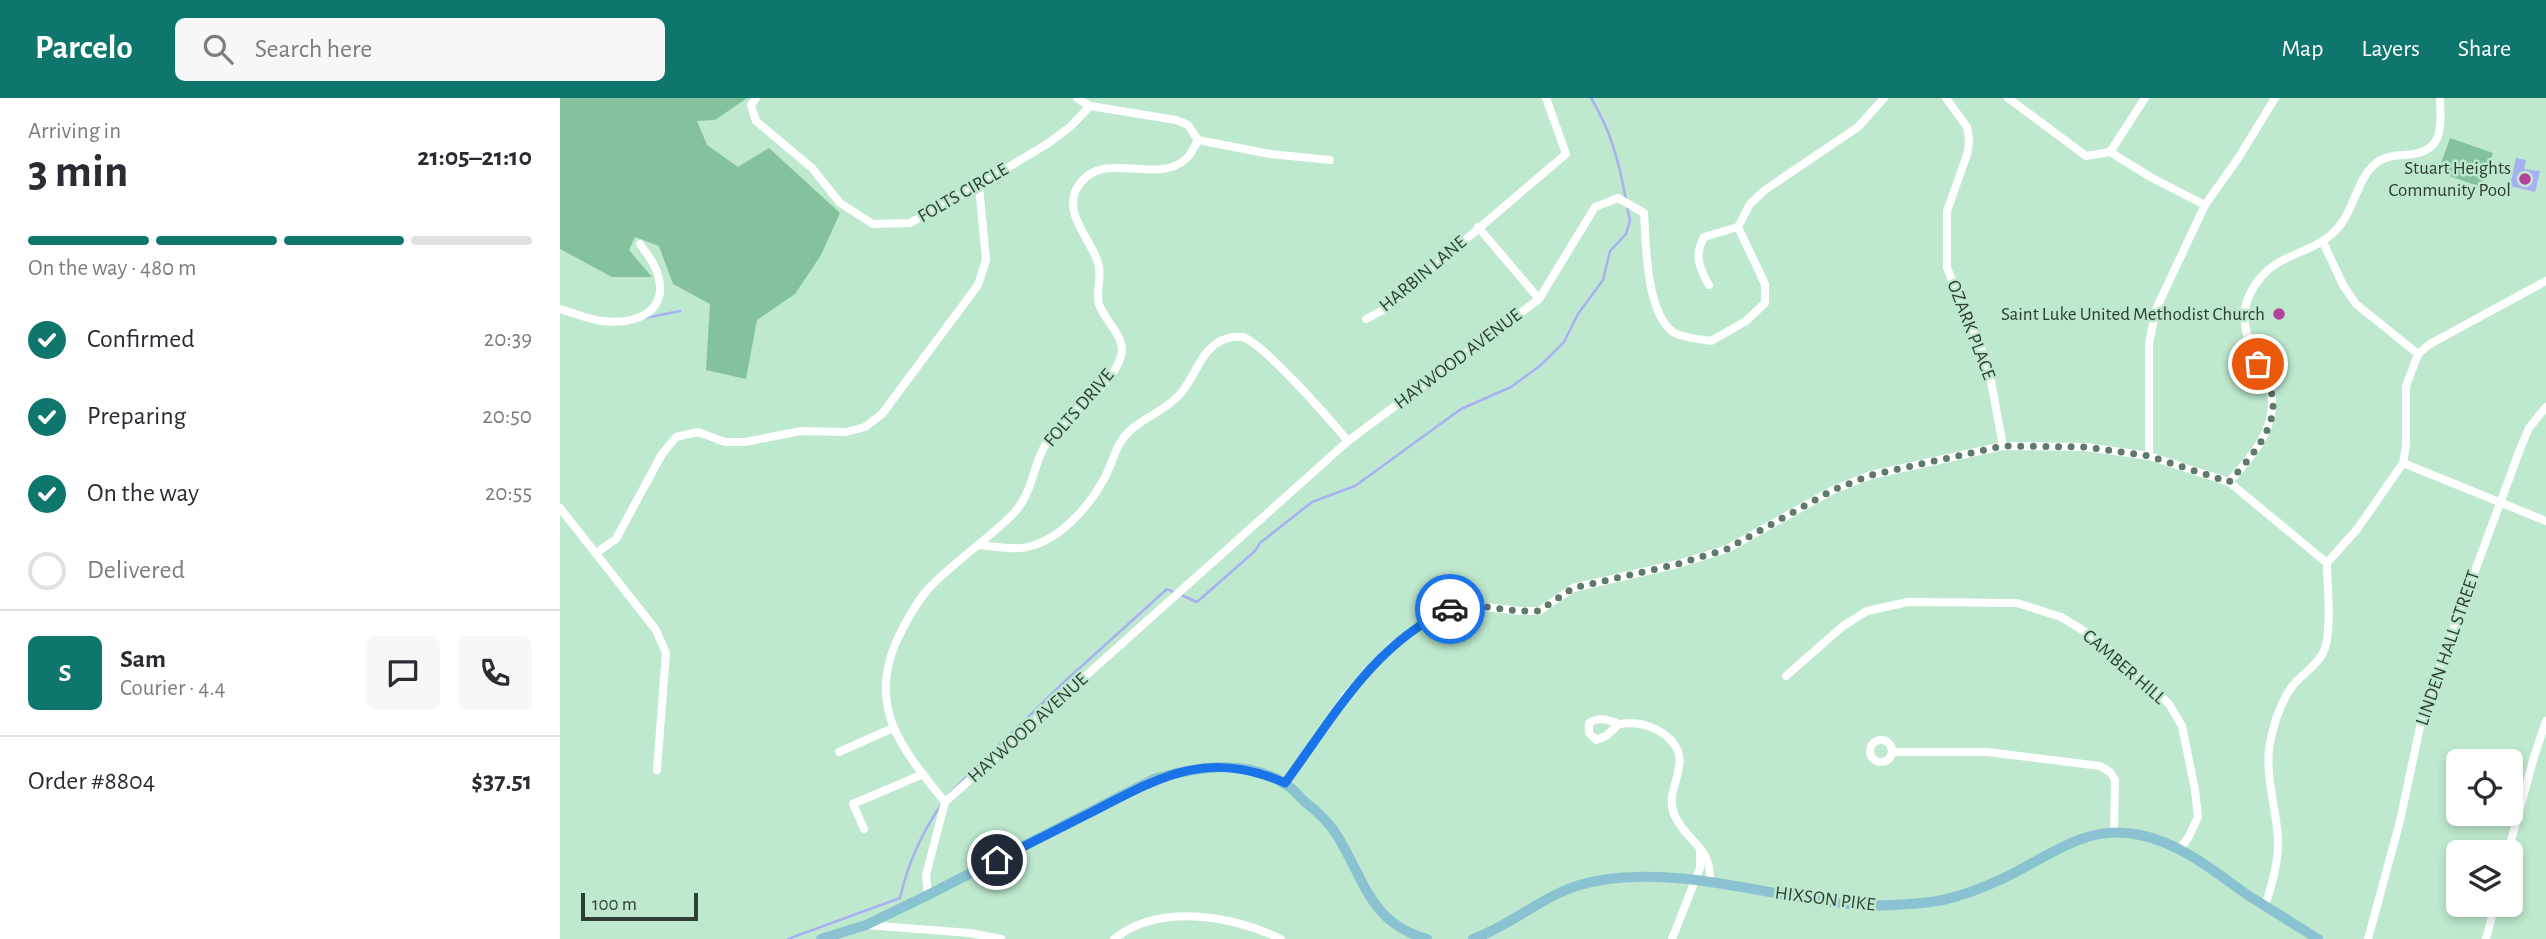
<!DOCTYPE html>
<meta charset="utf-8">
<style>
body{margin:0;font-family:"Alegreya Sans",sans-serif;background:#f7f7f7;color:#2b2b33;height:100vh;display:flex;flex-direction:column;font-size:26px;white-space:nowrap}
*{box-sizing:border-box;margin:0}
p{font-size:23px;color:#7c7c81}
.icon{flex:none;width:38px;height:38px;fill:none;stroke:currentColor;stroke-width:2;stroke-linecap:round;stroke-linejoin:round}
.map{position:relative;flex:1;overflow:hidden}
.panel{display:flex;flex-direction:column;background:#fff;width:560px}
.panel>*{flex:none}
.buttons{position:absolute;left:1886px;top:651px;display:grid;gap:14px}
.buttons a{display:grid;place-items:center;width:77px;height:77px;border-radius:10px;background:#fff;box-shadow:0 4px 10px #0003;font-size:35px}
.scale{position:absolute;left:21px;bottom:18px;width:117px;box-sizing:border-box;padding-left:7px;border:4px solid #2d3e34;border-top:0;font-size:19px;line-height:24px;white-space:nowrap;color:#2d3e34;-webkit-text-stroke:5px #bee9ce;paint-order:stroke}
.pin{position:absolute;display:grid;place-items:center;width:60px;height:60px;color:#fff;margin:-30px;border:4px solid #fff;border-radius:50%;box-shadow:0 2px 7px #0007}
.courier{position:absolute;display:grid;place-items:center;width:70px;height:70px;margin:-35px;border:5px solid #1a73e8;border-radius:50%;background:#fff;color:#222;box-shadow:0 2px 9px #0007}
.head em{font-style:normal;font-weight:700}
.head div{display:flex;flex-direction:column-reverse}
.head{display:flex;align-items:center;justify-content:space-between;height:119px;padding:0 28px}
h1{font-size:46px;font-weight:700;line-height:52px}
.bar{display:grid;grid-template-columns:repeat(4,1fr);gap:10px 7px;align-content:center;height:84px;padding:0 28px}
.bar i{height:9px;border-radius:5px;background:#e1e1e2}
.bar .current{background:#0f766e}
.bar p{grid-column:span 4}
.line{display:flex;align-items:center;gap:18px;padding:0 28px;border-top:2px solid #e1e1e2}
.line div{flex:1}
.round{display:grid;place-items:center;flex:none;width:74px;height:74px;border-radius:10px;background:#f7f7f7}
ol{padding:0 28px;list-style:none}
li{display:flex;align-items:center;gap:21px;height:77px}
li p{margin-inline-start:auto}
li .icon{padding:7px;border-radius:50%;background:#0f766e;color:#fff;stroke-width:4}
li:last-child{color:#7c7c81}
li i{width:38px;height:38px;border:4px solid #e1e1e2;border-radius:50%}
header{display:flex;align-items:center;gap:42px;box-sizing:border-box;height:98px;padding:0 35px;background:#0f766e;color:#fff}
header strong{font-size:33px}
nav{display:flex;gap:38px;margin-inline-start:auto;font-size:24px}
.search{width:490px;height:63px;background:#f7f7f7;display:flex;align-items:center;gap:18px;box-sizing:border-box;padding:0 24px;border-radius:10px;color:#7c7c81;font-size:26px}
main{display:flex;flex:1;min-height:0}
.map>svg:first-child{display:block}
</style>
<header>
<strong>Parcelo</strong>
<div class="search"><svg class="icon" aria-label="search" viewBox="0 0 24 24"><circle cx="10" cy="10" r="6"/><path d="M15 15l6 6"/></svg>Search here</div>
<nav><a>Map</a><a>Layers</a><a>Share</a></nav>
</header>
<main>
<section class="panel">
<div class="head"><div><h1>3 min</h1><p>Arriving in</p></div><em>21:05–21:10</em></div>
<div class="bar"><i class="current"></i><i class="current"></i><i class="current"></i><i></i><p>On the way · 480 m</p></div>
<ol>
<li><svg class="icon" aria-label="check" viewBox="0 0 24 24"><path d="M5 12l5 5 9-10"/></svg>Confirmed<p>20:39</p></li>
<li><svg class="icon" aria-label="check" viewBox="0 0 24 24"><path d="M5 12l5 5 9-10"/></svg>Preparing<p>20:50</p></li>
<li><svg class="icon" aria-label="check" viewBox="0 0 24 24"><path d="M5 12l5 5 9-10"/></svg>On the way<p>20:55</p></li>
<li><i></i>Delivered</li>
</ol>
<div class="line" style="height:126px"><b class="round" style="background:#0f766e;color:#fff">S</b><div><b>Sam</b><p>Courier · 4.4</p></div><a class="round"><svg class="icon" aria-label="chat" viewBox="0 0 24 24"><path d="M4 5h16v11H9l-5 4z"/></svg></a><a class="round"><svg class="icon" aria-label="phone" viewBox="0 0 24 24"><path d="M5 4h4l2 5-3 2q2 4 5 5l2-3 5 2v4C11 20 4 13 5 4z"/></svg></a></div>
<div class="line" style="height:91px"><div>Order #8804</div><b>$37.51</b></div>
</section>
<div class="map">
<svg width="1986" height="841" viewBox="0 0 1986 841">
<rect width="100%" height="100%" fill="#bee9ce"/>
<g fill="#83c29c">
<polygon points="0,0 187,0 155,22 137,23 147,47 178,69 209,50 280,115 261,157 235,196 197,222 186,281 146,272 150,206 113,186 99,148 75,139 69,152 92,179 52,179 0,151"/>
<polygon points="1890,40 1933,55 1921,89 1878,74"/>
</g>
<polygon fill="#a7b1f2" points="1956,60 1966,62 1964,71 1980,73 1975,94 1950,88"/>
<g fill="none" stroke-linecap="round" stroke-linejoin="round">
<g stroke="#a7b1f2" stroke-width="2.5">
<path d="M1031,0C1051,33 1059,64 1066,102"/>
<polyline points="85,220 120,213"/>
<polyline points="621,497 637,504 695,453 700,445 752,404 795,388 901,311 951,289 981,267 1004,244 1018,216 1043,182 1050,153 1066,136 1070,123 1067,108"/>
<polyline points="389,696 503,585 607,491 615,495"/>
<path d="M228,841L340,800C348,765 361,736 381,707"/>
</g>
<g stroke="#fff" stroke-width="8">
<polyline points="196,0 191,7 196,23 252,70 280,105 313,126 350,125 419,87 487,46 510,29 530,8"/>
<polyline points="517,0 530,8 616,22 628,27 638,42"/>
<polyline points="1386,0 1407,29 1409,41 1408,54 1387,113 1387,170 1428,267 1443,348"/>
<polyline points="1448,0 1526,58 1550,54"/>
<polyline points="638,42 710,56 770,62"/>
<polyline points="1550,54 1592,80 1645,107"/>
<polyline points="1550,54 1585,0"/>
<polyline points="918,129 979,201"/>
<polyline points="1763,144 1783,187 1796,206 1858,256"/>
<path d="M1149,187C1139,170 1134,157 1144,139L1178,129"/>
<path d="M0,211C14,215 28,221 42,223C75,227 111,214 97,174C94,164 86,155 80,146"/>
<polyline points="806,221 823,212 1006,56 986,0"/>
<polyline points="1589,358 1589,246 1596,211 1645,107 1679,59 1715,0"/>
<polyline points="1843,365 1986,423"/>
<path d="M1669,384C1690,360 1714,335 1712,301C1711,291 1705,280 1701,271C1684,236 1674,210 1702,178C1721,156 1754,154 1774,134C1794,115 1796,82 1815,66C1823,59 1835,57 1845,57C1884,55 1881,31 1880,0"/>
<polyline points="0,410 96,532 106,555 97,672"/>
<path d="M418,447C432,448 447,451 461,450C497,446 528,410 544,381C551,369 554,353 562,342C576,321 604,315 620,296C634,281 639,257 657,245C665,240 673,238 682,239C703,244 771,323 788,343"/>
<polyline points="36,455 56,441 102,356 116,339 138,334 165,344 185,344 241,333 286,334 305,329 322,316 418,187 426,162 419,87"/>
<polyline points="1226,578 1283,528 1307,513 1348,504 1457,505 1501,519 1534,539 1578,577 1609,606 1622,628 1635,692 1638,719 1628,740 1619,752"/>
<path d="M1059,626C1048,622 1039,618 1029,625V635L1036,642L1046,638L1059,626C1077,624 1090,626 1105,637C1139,663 1101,690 1115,718C1128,746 1151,747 1150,783"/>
<circle cx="1321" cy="653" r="11"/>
<polyline points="279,654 333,630"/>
<polyline points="1332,654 1427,654 1540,668 1550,674 1555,682 1554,735"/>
<polyline points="725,685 785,599 807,574 831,549 862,526 889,512 910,507 959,513 979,513 1013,490 1118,466 1167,451 1273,392 1311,377 1443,348 1526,349 1589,358 1669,384 1767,465"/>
<path d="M385,704C344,653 307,612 336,544C345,525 355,506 369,490C395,463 426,443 452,417C471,398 472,374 483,351C487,343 494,336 499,329C518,307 552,288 561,258C567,239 544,223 539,206C535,193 543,178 538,165C531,141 504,117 516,92C538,47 596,90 627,60C631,56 635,48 638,42"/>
<polyline points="304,731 293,706 363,676"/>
<polyline points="1948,754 1974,659 1986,623"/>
<path d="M368,797L366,777L385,704L788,343L979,201L1035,109L1058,100L1084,115C1086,146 1086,214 1113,234C1122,240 1140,241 1151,243L1186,223L1205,205V186L1178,129L1190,106L1205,92L1298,29L1324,0"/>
<path d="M1705,808C1712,786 1719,763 1718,740C1716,708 1703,671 1711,640C1715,622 1722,601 1734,586C1744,575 1756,568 1763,555C1773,533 1767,490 1767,465L1798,430L1843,365L1846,348V288L1858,256L1870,246L1986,183"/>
<polyline points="306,827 410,835 441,841"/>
<path d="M554,841C600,804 673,818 721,841"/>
<polyline points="1112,841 1140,770 1140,752"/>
<polyline points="1808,841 1840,723 1864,610 1962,346 1969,330 1986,309"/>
<polyline points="1926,841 1935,807"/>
</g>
<g stroke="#8ac2d1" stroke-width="10">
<path d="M261,841L306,827L368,797L594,681C635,669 687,660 725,686C733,690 739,698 745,704C758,714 770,725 778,739C805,783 810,825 867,841"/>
<path d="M913,841C962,823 987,790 1042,782C1125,769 1206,798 1288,806C1318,809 1348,807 1378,803C1403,798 1430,787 1452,776C1495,754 1529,726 1580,737C1620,745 1654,773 1686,796C1710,811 1734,826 1758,841"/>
</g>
</g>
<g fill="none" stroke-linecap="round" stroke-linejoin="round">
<path stroke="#607a6a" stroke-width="7" stroke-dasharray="0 12.6" d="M890,511L910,507L959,513H979L1013,490L1118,466L1167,451L1273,392L1311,377L1443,348L1526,349L1589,358L1669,384C1689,361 1719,330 1712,297C1709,286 1703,276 1698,266"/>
<path stroke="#1a73e8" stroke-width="9" d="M437,762C471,745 504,728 538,711C605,676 650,652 725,685C773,620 813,546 890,511"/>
</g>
<g fill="#b4419b" stroke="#bee9ce" stroke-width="2.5">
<circle cx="1965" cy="81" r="7"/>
<circle cx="1719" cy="216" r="7"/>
</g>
<g text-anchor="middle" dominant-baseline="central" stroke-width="5" stroke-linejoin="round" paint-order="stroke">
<g font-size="19" fill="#2d3e34" stroke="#bee9ce" text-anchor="end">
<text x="1951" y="70">Stuart Heights<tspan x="1951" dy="22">Community Pool</tspan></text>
<text x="1705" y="216">Saint Luke United Methodist Church</text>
</g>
<g font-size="19" fill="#2d3e34" stroke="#bee9ce">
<text transform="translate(403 95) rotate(-30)">FOLTS CIRCLE</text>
<text transform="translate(863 176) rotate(-40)">HARBIN LANE</text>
<text transform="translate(1411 232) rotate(69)">OZARK PLACE</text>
<text transform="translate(898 261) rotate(-37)">HAYWOOD AVENUE</text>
<text transform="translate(519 310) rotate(-49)">FOLTS DRIVE</text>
<text transform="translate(1888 550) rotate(-71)">LINDEN HALL STREET</text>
<text transform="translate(1564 569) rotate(41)">CAMBER HILL</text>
<text transform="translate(468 630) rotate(-42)">HAYWOOD AVENUE</text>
<text transform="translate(1265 801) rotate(7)">HIXSON PIKE</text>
</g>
</g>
</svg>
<div class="buttons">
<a><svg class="icon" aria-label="locate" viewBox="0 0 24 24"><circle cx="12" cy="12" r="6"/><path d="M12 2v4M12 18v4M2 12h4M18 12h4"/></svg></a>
<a><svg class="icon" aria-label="layers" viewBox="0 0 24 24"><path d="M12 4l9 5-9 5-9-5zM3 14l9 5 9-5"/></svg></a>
</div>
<div class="scale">100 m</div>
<div class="pin" style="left:1698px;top:266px;background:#ea580c"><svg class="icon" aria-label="bag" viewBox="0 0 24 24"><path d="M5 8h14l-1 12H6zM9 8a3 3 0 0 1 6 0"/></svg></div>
<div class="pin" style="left:437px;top:762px;background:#1f2937"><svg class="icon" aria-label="home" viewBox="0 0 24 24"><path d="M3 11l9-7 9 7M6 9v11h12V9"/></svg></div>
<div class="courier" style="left:890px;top:511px"><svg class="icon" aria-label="car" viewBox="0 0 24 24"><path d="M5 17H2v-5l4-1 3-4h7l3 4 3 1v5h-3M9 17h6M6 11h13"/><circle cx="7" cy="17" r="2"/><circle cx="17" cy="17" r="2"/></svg></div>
</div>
</main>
